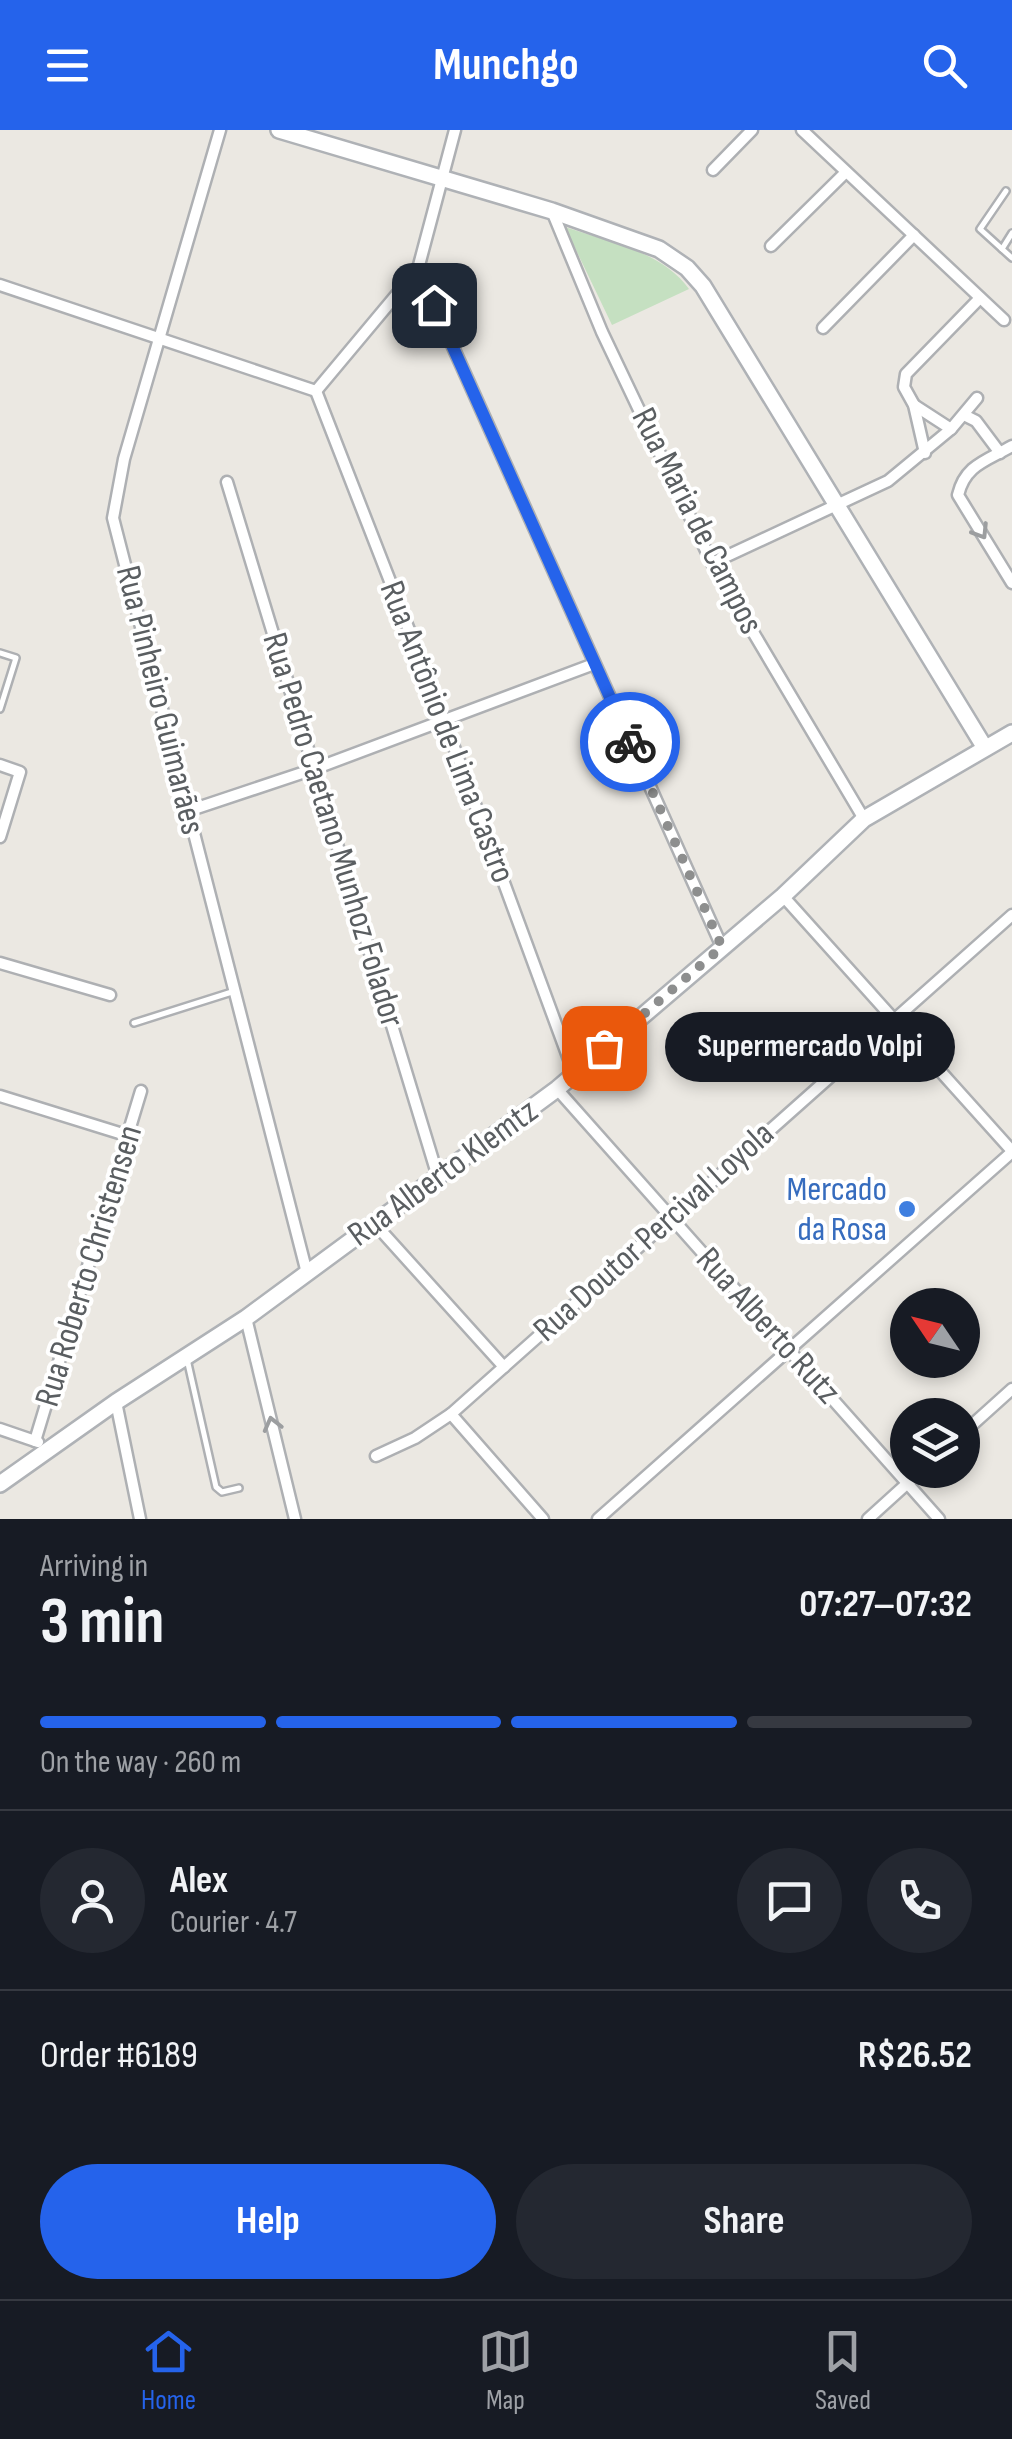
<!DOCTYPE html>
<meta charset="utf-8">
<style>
body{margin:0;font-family:"Sofia Sans Condensed",sans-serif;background:#242831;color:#f1f3f6;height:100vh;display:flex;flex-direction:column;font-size:38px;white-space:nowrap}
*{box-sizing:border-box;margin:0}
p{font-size:32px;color:#9ea1a6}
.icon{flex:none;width:55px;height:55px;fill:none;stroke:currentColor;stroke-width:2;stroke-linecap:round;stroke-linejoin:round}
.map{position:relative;height:1389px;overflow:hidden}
.panel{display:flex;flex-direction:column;background:#171b24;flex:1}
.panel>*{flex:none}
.needle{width:65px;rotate:305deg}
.tools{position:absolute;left:890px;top:1158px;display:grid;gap:20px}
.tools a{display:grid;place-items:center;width:90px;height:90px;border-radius:50%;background:#171b24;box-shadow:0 5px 15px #0003;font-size:50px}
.pin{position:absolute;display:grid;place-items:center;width:85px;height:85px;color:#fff;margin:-42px;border-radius:20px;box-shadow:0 5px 15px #0006}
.courier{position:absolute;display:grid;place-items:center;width:100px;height:100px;margin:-50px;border:8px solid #2563eb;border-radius:50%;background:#fff;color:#222;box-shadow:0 2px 12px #0007}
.bubble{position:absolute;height:70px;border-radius:35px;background:#171b24;box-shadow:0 5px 15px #0003;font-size:32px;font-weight:700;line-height:70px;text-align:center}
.overview em{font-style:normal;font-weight:700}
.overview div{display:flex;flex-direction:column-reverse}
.overview{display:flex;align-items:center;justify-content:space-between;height:170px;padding:0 40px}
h1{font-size:65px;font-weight:700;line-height:75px}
.bar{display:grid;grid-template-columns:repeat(4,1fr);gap:15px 10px;align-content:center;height:120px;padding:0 40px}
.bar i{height:12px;border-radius:8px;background:#363941}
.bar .on{background:#2563eb}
.bar p{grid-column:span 4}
.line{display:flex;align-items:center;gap:25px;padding:0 40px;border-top:2px solid #363941}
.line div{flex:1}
.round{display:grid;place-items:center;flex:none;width:105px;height:105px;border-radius:52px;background:#242831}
.cta{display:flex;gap:20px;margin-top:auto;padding:20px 40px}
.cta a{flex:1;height:115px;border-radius:60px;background:#2563eb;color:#fff;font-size:40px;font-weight:700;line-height:115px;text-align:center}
.cta a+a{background:#242831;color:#f1f3f6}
header{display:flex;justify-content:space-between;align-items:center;height:130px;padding:0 40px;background:#2563eb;color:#fff;font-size:45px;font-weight:700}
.tabs{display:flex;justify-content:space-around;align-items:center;height:140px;border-top:2px solid #363941;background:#171b24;font-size:28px;color:#9ea1a6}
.tabs a{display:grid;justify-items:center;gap:5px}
.tabs .on{color:#2563eb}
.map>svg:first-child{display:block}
</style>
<header><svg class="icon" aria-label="menu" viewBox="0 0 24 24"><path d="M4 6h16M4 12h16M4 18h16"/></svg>Munchgo<svg class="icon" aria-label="search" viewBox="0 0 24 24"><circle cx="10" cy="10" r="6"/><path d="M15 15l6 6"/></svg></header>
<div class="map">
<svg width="1012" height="1389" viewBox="0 0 1012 1389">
<rect width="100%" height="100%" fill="#ebe8e2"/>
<path fill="#c5e0c1" d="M565,97C608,112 662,121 689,159L612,195Z"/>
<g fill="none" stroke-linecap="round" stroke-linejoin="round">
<defs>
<g id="lane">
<polyline points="1006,61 980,99 1012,128"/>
<polyline points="1002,119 1012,103"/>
<polyline points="0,523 16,528 0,579"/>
<polyline points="134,893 235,861"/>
<polyline points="187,1229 216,1357 222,1362 239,1358"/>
</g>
<g id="street">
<polyline points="220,0 124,329 113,388 307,1143"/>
<polyline points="802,0 1004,190"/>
<polyline points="713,40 752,0"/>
<polyline points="552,81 602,202 712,433 864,689"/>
<polyline points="771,116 846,42"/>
<polyline points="418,139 722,817"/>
<polyline points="0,155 316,261"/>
<polyline points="823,198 914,105"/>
<polyline points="316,261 444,590 574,943"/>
<polyline points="316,261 418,139 455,0"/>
<polyline points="914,275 951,299"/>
<polyline points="964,285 976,291 1000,323"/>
<path d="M1012,316C986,331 965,335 958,365L1012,453"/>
<polyline points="925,323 914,275 904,257 906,244 980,168"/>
<polyline points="227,352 438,1047"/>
<polyline points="712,433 888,351 951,299 977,268"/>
<polyline points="0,635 20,642 0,707"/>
<polyline points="188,681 314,639 594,534"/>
<polyline points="783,766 1012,1021"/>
<polyline points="0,833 110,865"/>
<polyline points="557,959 939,1389"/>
<polyline points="0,966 129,1006"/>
<polyline points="375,1094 504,1237"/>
<polyline points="246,1188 295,1389"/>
<polyline points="116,1272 140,1389"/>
<polyline points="451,1284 543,1389"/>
<polyline points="0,1299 38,1312"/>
<polyline points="962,1304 1012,1259"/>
<polyline points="35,1311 141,961"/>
<polyline points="376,1326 415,1308 451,1284 1012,785"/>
<polyline points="598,1389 1012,1022"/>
<polyline points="868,1389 922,1340"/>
</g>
<g id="secondary">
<polyline points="279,0 552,81 659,119 687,138 703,156 985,618"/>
<polyline points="0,1354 116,1272 246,1188 557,959 783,766 864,689 1012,603"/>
</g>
</defs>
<use href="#lane" stroke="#aeb0b3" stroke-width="10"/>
<use href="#street" stroke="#aeb0b3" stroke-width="15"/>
<use href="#secondary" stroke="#afb2b6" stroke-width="20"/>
<use href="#lane" stroke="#fff" stroke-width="5"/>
<use href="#street" stroke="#fff" stroke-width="10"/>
<use href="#secondary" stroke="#fff" stroke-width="15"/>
</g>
<defs><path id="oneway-chevron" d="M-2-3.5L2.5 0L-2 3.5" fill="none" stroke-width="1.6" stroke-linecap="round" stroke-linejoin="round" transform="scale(2.5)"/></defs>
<g stroke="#9c9ea0">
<use href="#oneway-chevron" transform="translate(981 402) rotate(58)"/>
<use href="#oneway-chevron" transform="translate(272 1294) rotate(-104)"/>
</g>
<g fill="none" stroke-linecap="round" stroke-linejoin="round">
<polyline stroke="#8d8e8e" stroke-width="10" stroke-dasharray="0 18" points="604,918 722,817 630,612"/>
<polyline stroke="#2563eb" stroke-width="12" points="434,175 630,612"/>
</g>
<circle fill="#3f7fe0" stroke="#fff" stroke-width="4" cx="907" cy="1079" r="10"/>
<g text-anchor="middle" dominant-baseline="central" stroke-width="8" stroke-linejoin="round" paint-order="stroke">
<g font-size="35" fill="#5a5e61" stroke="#fff">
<text transform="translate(697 391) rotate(63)">Rua Maria de Campos</text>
<text transform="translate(160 570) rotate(76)">Rua Pinheiro Guimarães</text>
<text transform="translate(447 602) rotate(69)">Rua Antônio de Lima Castro</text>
<text transform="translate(333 700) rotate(73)">Rua Pedro Caetano Munhoz Folador</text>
<text transform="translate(443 1043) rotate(-36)">Rua Alberto Klemtz</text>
<text transform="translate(654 1102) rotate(-42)">Rua Doutor Percival Loyola</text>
<text transform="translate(89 1136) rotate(-73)">Rua Roberto Christensen</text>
<text transform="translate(768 1196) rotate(48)">Rua Alberto Rutz</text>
</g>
<g font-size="35" fill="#366cbe" stroke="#fff" text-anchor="end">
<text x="887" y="1059">Mercado<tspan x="887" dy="40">da Rosa</tspan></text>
</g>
</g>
</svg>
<div class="tools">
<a><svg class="needle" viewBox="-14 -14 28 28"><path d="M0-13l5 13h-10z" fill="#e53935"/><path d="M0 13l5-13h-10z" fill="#9ea1a6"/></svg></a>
<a><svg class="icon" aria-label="layers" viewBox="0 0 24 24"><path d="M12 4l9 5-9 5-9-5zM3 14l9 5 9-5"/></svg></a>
</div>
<div class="pin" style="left:604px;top:918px;background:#ea580c"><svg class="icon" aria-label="bag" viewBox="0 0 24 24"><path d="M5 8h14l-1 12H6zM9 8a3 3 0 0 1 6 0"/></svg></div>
<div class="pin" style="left:434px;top:175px;background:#1f2937"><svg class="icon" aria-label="home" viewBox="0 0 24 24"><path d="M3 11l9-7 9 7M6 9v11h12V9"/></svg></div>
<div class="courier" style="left:630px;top:612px"><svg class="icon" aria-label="bike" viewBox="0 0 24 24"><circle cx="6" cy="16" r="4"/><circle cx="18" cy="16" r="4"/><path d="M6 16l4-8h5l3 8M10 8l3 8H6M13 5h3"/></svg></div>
<div class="bubble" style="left:665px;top:882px;width:290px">Supermercado Volpi</div>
</div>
<section class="panel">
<div class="overview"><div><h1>3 min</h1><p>Arriving in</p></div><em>07:27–07:32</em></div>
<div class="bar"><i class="on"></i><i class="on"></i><i class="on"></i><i></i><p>On the way · 260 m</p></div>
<div class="line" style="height:180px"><a class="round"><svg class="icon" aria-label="person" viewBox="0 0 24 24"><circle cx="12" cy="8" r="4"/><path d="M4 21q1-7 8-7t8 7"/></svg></a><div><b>Alex</b><p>Courier · 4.7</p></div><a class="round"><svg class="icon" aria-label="chat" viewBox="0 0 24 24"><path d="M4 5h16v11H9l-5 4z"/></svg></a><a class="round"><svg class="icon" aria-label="phone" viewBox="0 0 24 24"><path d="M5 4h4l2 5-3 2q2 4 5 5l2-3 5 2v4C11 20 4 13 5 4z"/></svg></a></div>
<div class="line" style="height:130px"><div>Order #6189</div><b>R$26.52</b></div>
<div class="cta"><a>Help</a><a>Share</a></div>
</section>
<nav class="tabs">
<a class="on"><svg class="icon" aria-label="home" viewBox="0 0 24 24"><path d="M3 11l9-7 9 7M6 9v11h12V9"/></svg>Home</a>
<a><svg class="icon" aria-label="map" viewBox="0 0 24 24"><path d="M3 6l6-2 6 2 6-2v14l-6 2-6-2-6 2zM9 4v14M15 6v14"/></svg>Map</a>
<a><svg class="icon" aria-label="saved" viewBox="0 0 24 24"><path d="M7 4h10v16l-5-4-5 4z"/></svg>Saved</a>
</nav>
